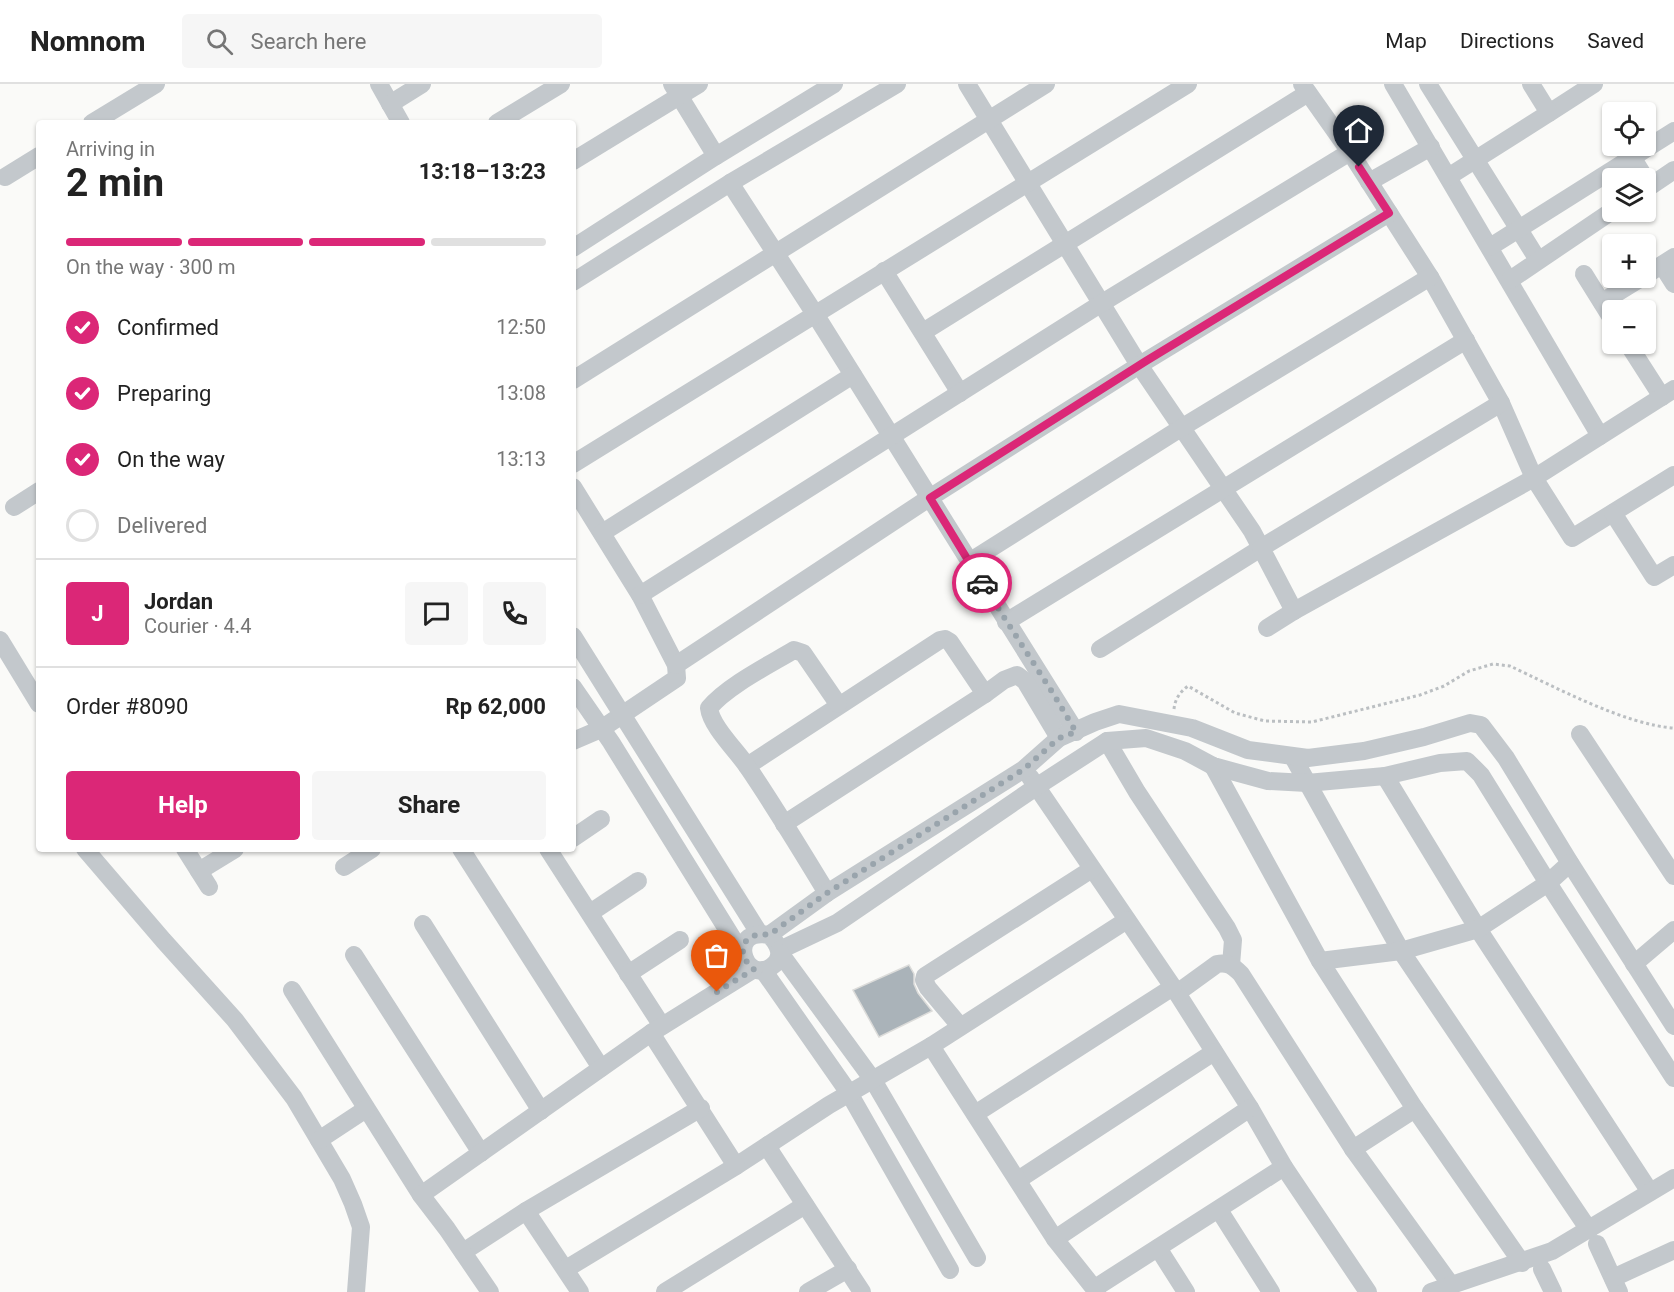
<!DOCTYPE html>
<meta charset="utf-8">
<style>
body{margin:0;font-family:Roboto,sans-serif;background:#f6f6f6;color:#222;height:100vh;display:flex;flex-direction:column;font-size:22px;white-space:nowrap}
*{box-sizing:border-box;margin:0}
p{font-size:20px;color:#767676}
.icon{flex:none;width:33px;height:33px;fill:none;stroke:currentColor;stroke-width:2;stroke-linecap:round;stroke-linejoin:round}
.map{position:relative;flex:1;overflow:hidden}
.drawer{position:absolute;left:36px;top:36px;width:540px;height:732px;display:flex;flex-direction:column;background:#fff;border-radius:6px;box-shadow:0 2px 4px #0004}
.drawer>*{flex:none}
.tools{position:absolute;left:1602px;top:18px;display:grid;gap:12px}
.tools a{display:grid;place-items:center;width:54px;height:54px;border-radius:6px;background:#fff;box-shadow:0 2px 4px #0004;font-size:30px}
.pin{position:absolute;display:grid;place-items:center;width:51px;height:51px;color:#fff;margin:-62px -26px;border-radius:50% 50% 50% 0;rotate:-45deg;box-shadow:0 0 6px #0007}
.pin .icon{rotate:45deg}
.courier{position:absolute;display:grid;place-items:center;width:60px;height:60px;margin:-30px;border:4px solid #db2777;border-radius:50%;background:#fff;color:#222;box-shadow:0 2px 8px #0007}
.headline em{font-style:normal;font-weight:700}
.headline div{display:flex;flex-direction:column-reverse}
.headline{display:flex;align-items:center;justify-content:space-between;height:102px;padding:0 30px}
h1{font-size:39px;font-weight:700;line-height:45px}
.bar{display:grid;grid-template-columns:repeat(4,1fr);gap:9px 6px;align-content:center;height:72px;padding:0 30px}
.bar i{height:8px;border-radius:4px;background:#e0e0e0}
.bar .selected{background:#db2777}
.bar p{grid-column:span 4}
.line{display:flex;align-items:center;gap:15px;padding:0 30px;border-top:2px solid #e0e0e0}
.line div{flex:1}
.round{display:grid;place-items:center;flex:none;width:63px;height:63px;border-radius:6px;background:#f6f6f6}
ol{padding:0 30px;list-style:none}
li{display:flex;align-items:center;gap:18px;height:66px}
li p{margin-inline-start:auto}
li .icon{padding:6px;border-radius:50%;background:#db2777;color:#fff;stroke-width:4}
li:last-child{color:#767676}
li i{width:33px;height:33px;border:3px solid #e0e0e0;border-radius:50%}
.action{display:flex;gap:12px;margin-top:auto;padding:12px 30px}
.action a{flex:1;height:69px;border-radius:6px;background:#db2777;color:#fff;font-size:24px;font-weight:700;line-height:69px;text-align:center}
.action a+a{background:#f6f6f6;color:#222}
header{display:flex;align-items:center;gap:36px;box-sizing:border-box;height:84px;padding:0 30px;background:#fff;border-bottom:2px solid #e0e0e0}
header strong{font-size:28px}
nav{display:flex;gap:33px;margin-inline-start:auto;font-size:21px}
.search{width:420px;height:54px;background:#f6f6f6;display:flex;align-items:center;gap:15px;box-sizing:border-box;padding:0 21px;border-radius:6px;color:#767676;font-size:22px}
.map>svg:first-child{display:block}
</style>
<header>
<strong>Nomnom</strong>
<div class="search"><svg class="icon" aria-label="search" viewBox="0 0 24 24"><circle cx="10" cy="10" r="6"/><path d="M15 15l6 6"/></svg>Search here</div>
<nav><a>Map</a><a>Directions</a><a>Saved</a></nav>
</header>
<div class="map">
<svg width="1674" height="1208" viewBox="0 0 1674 1208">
<rect width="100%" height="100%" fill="#fafaf8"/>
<polygon fill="#aab3b9" stroke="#dcdcda" stroke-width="1.5" points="909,881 914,890 914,900 918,909 932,927 879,953 853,906"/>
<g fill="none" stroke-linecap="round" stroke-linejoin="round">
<path stroke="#bbbfc2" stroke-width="3" stroke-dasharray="3 3" stroke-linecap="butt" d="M1174,625C1175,615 1180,608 1188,602L1235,629L1265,637L1312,638L1420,611L1444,602L1469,587L1493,580L1510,582C1555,603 1626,641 1674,644"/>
<g stroke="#c3c8cc" stroke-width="18">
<polyline points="379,0 401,39"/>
<polyline points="672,0 716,72"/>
<polyline points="967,0 1139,281 1252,447 1261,464 1100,565"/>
<polyline points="1302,0 1350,68 1430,193 1501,319 1534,394 1572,454 1674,391"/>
<polyline points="1393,0 1600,352"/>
<polyline points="1428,0 1538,176"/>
<polyline points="390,20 422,0"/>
<polyline points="1549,29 1594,0"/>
<polyline points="92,39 156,0"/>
<polyline points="497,39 561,0"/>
<polyline points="1632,73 1645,94"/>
<polyline points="573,77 699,0"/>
<polyline points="5,93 39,72"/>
<polyline points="1448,93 1549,29 1531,0"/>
<polyline points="1369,98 1431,63"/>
<polyline points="730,99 815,230 1076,648"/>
<polyline points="1646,105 1674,86"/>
<polyline points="1490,163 1674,47"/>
<polyline points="573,164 716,72 834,0"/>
<polyline points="1662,181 1674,200"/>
<polyline points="884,187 960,309"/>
<polyline points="1584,190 1612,235"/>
<polyline points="1646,191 1674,173"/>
<polyline points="1510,196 1612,127"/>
<polyline points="573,198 730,99 897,0"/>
<polyline points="1602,218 1641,194"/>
<polyline points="923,248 1308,9"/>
<polyline points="1628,260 1662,313"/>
<polyline points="573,296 1046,0"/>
<polyline points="573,380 1188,0"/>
<polyline points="573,403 640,511 676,581 677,594 601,645 573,657"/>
<polyline points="14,423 39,407"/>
<polyline points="1613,429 1654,493 1674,481"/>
<polyline points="602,449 853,291"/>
<polyline points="969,478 1181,344 1430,193"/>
<polyline points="640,511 1102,219 1350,68"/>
<polyline points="1294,527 1261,464 1501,319"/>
<polyline points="1006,538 1466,256"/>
<polyline points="1267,544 1294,527 1534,394 1674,305"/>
<polyline points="573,552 759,849"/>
<polyline points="0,556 39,620"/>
<polyline points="676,581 923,418 1146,277 1389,129"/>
<polyline points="573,603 611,658 743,871"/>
<polyline points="1580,650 1674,792"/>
<polyline points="1107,657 1137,708 1227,844 1233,856 1231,881"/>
<polyline points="1293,673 1401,867 1589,1146"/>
<polyline points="747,682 940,556 945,555 950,558 985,610"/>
<polyline points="1213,682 1320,877 1415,1025 1522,1179"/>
<polyline points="1385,692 1478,845 1650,1108"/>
<polyline points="1030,693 1177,909 1250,1024 1284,1083 1368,1208"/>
<polyline points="784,740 985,610 1004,596 1017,591 1025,597 1059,654"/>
<polyline points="573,754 601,735"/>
<polyline points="85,765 163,856 235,936 294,1014 342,1095 353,1120 361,1143 356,1208"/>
<polyline points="185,765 209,803"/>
<polyline points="461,765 601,984"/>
<polyline points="548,765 662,942"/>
<polyline points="344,783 372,765"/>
<polyline points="199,787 235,765"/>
<path d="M827,809C801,766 775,723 747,682C736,666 711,642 709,624C727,602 769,581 794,566L803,569L838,620"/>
<polyline points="590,829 638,797"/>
<polyline points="423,840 541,1027"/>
<path d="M769,851C779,860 785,874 771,883C744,901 726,843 769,851L827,809L1024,685L1059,654L1095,638L1119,630L1192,644L1248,666L1308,674L1364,667L1424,653L1470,639L1481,641L1506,674L1570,779L1674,942"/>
<polyline points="780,866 837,839 1036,703 1107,657 1146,654 1185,667 1213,682 1268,697 1307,699 1385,692 1440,679 1467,677 1481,691 1548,799 1674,994"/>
<polyline points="780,869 873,996 977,1174"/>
<polyline points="354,871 481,1069"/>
<polyline points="1320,877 1401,867 1478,845 1548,799 1570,779"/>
<polyline points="1634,880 1674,846"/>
<polyline points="763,886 849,1009 950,1186"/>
<polyline points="628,890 680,856"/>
<polyline points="292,906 421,1111"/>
<path d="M1177,909L1217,880C1228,878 1233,882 1241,890L1353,1065L1451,1201"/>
<polyline points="960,942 928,904 924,896 925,892 1092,785"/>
<polyline points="651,949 736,1082 768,1061 772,1070 862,1208"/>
<polyline points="975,1030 1173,903"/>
<polyline points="319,1056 366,1025"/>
<polyline points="768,1061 829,1021 931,962"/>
<polyline points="1353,1065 1415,1025"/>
<polyline points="1018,1096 1214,968"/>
<polyline points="1219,1126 1271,1208"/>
<polyline points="526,1127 580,1208"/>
<polyline points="1055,1155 1250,1024"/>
<polyline points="1597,1160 1619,1208"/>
<polyline points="1158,1164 1186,1208"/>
<polyline points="463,1168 526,1127 701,1024"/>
<polyline points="566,1185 736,1082"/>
<polyline points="1542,1185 1553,1208"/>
<polyline points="1613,1194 1674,1166"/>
<polyline points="1095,1204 1284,1083"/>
<polyline points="490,1208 447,1145 421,1111 651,949 754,885"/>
<polyline points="665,1208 805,1121"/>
<polyline points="808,1208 848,1185"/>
<polyline points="1097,1208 1055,1155 931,962 1127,836"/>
<polyline points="1431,1208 1552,1167 1674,1094"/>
</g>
</g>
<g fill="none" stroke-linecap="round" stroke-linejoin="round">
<path stroke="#99a4ac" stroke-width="6" stroke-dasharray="0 10.8" d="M717,908L754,885C733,869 744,846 769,851L827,809L1024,685L1059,654L1076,648L1054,611L982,499"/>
<polyline stroke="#db2777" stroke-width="8" points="982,499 930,414 1146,277 1389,129 1359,83"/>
</g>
</svg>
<div class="tools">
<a><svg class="icon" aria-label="locate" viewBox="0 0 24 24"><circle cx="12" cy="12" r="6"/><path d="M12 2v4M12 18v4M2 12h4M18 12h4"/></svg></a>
<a><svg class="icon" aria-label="layers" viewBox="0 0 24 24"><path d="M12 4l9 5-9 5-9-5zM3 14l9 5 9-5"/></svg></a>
<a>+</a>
<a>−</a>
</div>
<div class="pin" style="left:717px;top:908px;background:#ea580c"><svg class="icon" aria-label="bag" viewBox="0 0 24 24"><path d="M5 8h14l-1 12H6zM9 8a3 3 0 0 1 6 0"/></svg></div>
<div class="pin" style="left:1359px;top:83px;background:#1f2937"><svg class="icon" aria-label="home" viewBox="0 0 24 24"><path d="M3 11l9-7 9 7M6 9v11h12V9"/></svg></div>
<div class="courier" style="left:982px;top:499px"><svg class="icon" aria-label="car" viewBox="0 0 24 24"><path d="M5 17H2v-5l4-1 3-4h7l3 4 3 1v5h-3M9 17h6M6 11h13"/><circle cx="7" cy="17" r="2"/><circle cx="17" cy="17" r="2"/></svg></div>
<section class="drawer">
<div class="headline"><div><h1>2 min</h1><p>Arriving in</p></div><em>13:18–13:23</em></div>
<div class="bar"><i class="selected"></i><i class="selected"></i><i class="selected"></i><i></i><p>On the way · 300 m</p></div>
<ol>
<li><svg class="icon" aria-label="check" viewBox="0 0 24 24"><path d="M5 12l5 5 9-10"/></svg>Confirmed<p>12:50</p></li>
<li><svg class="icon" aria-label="check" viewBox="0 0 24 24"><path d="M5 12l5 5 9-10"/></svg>Preparing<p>13:08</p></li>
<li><svg class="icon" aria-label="check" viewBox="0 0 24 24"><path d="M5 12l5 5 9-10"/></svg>On the way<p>13:13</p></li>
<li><i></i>Delivered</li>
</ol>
<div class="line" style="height:108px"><b class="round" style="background:#db2777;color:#fff">J</b><div><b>Jordan</b><p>Courier · 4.4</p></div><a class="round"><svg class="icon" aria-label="chat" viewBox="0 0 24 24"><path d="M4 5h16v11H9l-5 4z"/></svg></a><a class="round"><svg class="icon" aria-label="phone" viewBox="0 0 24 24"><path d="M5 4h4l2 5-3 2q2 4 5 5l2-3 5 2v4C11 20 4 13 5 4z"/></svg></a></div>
<div class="line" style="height:78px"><div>Order #8090</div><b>Rp 62,000</b></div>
<div class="action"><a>Help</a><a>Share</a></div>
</section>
</div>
